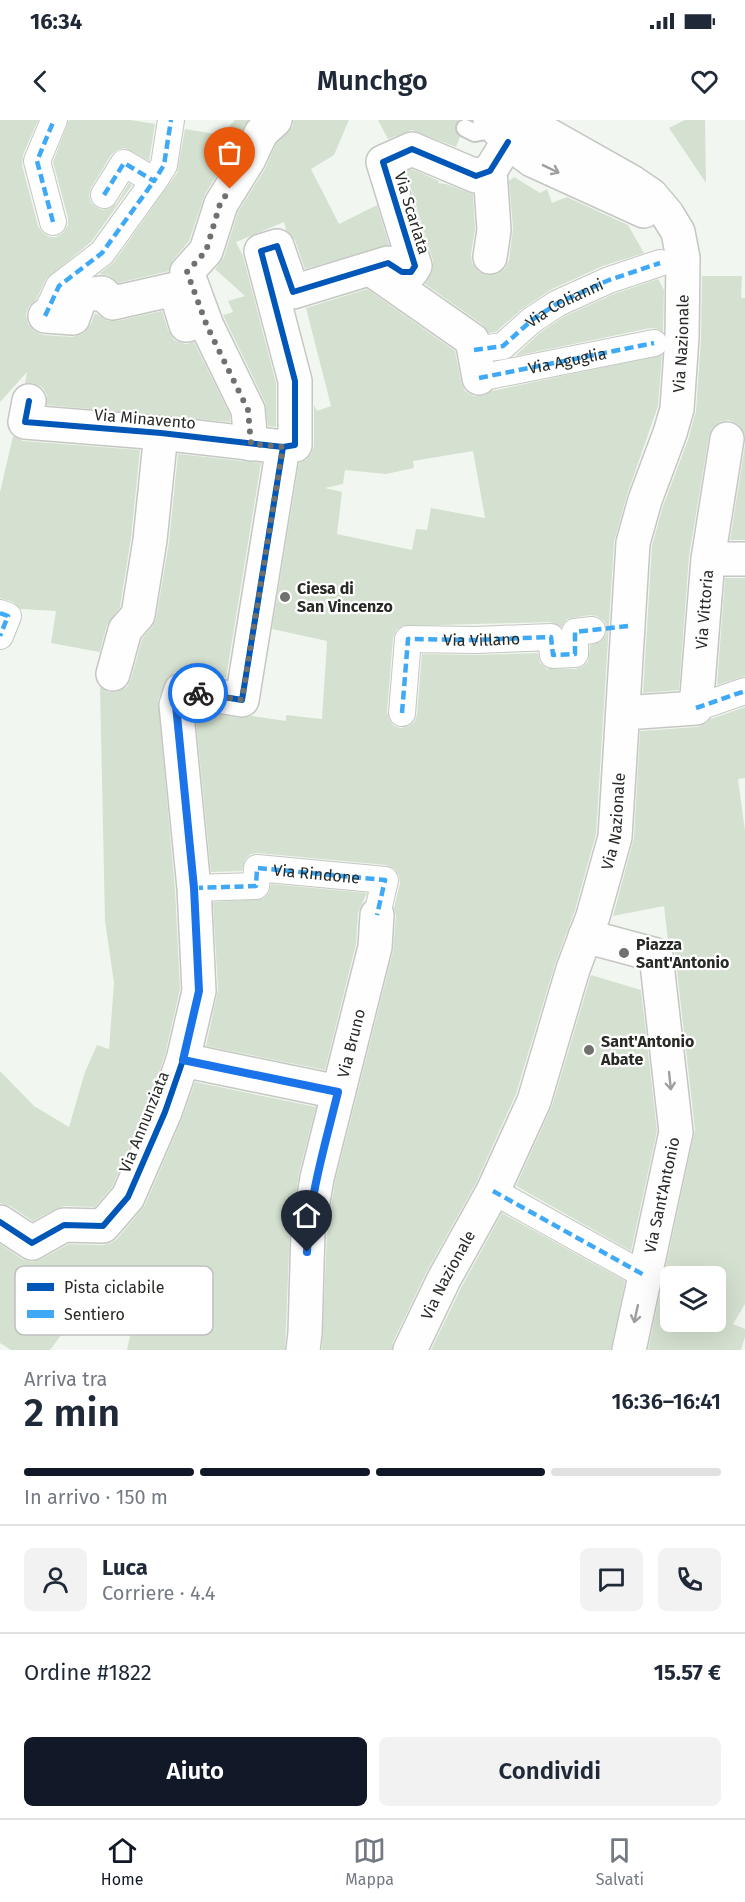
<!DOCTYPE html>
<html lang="it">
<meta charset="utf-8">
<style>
body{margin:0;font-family:"Fira Sans",sans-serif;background:#f2f2f3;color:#1f2937;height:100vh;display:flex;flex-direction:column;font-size:22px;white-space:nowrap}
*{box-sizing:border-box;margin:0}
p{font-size:20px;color:#747a83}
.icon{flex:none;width:33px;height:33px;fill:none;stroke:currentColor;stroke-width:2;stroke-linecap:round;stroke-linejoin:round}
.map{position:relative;height:1230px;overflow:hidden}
.side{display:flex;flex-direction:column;background:#fff;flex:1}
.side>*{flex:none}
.controls{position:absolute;left:660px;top:1146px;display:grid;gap:12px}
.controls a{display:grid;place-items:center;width:66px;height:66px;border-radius:9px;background:#fff;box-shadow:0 6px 24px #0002;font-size:30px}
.pin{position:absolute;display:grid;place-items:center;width:51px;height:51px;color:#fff;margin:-62px -26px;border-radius:50% 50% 50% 0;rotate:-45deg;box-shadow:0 0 6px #0007}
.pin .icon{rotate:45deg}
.courier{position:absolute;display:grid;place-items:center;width:60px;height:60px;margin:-30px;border:4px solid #1a73e8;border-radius:50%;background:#fff;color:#222;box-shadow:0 2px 8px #0007}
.head em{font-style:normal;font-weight:600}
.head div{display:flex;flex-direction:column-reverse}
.head{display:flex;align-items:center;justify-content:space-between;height:102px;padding:0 24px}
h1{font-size:39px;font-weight:600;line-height:45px}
.bar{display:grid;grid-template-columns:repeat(4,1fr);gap:9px 6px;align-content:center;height:72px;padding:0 24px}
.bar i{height:8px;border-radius:4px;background:#e0e1e3}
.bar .selected{background:#111827}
.bar p{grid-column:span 4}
.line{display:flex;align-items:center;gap:15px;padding:0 24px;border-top:2px solid #e0e1e3}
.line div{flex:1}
.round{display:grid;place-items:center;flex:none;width:63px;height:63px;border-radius:9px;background:#f2f2f3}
.primary-button{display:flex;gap:12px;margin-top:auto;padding:12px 24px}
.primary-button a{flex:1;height:69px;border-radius:9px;background:#111827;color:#fff;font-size:24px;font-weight:600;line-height:69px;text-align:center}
.primary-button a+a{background:#f2f2f3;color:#1f2937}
.status{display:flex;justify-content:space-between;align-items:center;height:42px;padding:0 30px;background:#fff;direction:ltr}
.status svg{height:16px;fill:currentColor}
header{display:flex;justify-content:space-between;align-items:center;height:78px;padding:0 24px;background:#fff;font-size:27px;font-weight:600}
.tabs{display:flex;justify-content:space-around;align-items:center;height:84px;border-top:2px solid #e0e1e3;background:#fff;font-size:16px;color:#747a83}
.tabs a{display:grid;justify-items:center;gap:3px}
.tabs .selected{color:#111827}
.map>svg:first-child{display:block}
</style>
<div class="status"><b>16:34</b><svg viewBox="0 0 49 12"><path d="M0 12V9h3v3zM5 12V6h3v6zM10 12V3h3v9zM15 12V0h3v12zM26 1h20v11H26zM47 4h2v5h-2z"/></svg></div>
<header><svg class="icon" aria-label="back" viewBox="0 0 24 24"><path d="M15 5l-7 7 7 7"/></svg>Munchgo<svg class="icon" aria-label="heart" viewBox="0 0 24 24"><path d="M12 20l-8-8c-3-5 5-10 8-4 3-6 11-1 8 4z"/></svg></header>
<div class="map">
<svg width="745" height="1230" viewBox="0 0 745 1230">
<rect width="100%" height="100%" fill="#f2f6f0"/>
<g fill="#d5e1d0" fill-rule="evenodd">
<polygon points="0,0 38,0 23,35 22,45 38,106 43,113 50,117 56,117 63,113 68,105 68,98 53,42 69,0 131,0 155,4 149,41 125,28 117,30 111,35 91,68 89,75 91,83 96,87 103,90 110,88 117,83 129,63 132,65 91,122 46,159 36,180 29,186 26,194 28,204 34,211 43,215 72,217 84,213 91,204 95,193 108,201 117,201 162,191 168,210 174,220 186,224 194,222 230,295 230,302 47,285 47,275 42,267 33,263 25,263 27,252 0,282"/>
<polygon points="235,0 248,0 232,30 205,74 189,121 173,140 169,151 118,163 108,155 99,154 114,142 177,53 185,9 221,15"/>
<polygon points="293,0 349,0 334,35 311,49 339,104 377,85 389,125 305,149 295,120 286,110 284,102 236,122 243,136 276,263 276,307 268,306 265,282 223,195 233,192 228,181 245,176 215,149 224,137 238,92 265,49 276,24 293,6"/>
<polygon points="378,0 458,0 455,9 460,17 456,27 412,10 388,19"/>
<polygon points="685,0 705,0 706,63 669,8"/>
<polygon points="412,49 439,61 438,63 446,64 473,74 475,109 471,134 472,143 478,151 487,155 497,154 505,148 509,140 513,109 509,61 514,57 540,73 547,69 552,83 567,77 628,105 644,133 603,146 552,169 522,189 496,212 488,213 483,205 425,164 433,149 433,141 406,52"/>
<polygon points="702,156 742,156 741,178 745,178 745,316 739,305 729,300 720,302 712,308 709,316 689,436 679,570 643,573 652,426 663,386 688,320 696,291 701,218"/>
<polygon points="658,159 664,170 663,212 658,209 651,208 515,236 541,212 565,196 614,174"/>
<path d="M367,169L455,231L461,262L465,271L473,276H483L492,271L662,235L658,286L627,375L614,422L596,714L575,790L555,844L516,974L476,1063L427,1151L393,1222L392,1230H322L327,1113L335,1062L393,831L396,796L394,788L400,763L399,756L395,749L386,745L258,733L251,734L245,739L242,751L211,752L195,591L239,598L252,596L286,601V595L322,599L327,521L272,509L299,343L306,340L311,334L314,326V285L317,291L331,286L306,188ZM473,331L485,398L431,388L427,410L416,409L412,430L337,414L342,372L325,368L343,364L345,350L386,354L414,348L413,341ZM590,495L597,496L604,501L607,508L606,515L600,522L590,525L588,542L583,546L576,549H547L540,543L538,533L475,535L422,534L417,594L415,601L409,606L401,608L394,606L389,600L387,592L393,518L396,510L402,506L550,502L561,507L567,499Z"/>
<polygon points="13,316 23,321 140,330 131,418 120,487 107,505 99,534 99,532 51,523 56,491 21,489 13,482 0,478 0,372"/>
<polygon points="745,325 745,420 730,420"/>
<polygon points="178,334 261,343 226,558 184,551 176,552 168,557 158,580 175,769 180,869 165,935 148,985 112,1067 95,1087 64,1086 55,1089 33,1101 10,1086 0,1083 0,951 34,986 69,1007 85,952 97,925 109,929 114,863 105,801 100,567 108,572 117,572 127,567 131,559 142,519 152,507 156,499 169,422"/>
<polygon points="725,458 745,458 745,556 717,565"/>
<path d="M745,587V658L738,659L745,711V1184L733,1204L745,1209V1217L741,1230H648L695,1010L675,833L668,821L664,786L613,796L634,718L640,611L698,607L705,604L711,599ZM670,1156H716V1202H670Z"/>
<polygon points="271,764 367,773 358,793 356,824 325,950 206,926 218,870 213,782 263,779 269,773"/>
<polygon points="591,855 641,870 657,1011 631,1131 516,1066 552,986"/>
<polygon points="195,962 316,987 299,1053 290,1108 285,1230 127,1230 134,1197 86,1182 50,1230 11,1230 0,1223 0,1124 22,1139 32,1142 41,1139 69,1124 103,1125 111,1123 117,1119 145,1085 182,999"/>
<polygon points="502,1093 625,1161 611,1230 431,1230 461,1168"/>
</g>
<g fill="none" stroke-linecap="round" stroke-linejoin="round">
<defs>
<polyline id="service" points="465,8 475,13 497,9"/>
<g id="pedestrian">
<polyline points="104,75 124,43 154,61 164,45 171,0"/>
<polyline points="53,102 37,41 54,0"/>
<polyline points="45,196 59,166 102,133 154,61"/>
<polyline points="474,230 503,226 532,200 558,183 609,160 660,143"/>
<path id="s1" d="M479,258L654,223"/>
<polyline points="0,493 8,496 0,516"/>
<polyline points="696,588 745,571"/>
<polyline points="402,593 408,519 475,520 551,517 553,535 575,534 575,512 592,510"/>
<polyline points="194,768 256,766 257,748 385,760 377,795"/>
<polyline points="493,1071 644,1155"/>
</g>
<g id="minor">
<polyline points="490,51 494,110 490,137"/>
<polyline points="372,150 472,220 479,258"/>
<polyline points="45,196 73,198 81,175 102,173 113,183 175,169 186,205 187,205"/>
<polyline points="29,281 25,302 161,313 283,327 295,325 295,261 261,131 277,126 293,172 388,143 402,152 411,152 415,146 383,42 412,29 476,56 490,51 508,22"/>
<polyline points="251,324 248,290 207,206 187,152 206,131 221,84 249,39 261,13 275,0"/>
<polyline points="708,439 745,439"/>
<polyline points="113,554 125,510 138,495 150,420 161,313"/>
<path id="s2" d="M624,593L696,588L708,439L727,319"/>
<polyline points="585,816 656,835 676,1012 629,1230"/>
<polyline points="183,940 338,972"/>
<polyline points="0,1102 32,1123 64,1105 103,1106 128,1077 165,992 183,940 199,871 194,768 176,585 181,570 242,580 283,327"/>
<path id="s3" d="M303,1230L305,1213L308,1111L317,1058L375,827L377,795"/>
</g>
<g id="secondary">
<polyline points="490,0 508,22 532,40 644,91"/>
<path id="s4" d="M410,1230L444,1159L493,1071L534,981L573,849L593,796L615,717L633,423L645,380L670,313L677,289L682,217L683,138L678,112L667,94L651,75L632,62L522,0"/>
</g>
</defs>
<use href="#service" stroke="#c4c7c2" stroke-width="20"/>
<use href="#pedestrian" stroke="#c4c7c2" stroke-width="28"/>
<use href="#minor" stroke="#c4c7c2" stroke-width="36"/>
<use href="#secondary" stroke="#c4c7c2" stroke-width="36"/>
<use href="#service" stroke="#fdfefd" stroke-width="16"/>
<use href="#pedestrian" stroke="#fdfefd" stroke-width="26"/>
<use href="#minor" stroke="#fdfefd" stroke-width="33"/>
<use href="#secondary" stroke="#fdfefd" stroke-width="33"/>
<g stroke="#3fa9f5" stroke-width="4.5" stroke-dasharray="9 4.5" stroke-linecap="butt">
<polyline points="104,75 124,43 154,61 164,45 171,0"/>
<polyline points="53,102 37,41 54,0"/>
<polyline points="45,196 59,166 102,133 154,61"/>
<path id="s5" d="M474,230L503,226L532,200L558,183L609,160L660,143"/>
<polyline points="479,258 654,223"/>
<polyline points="0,493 8,496 0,516"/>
<polyline points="696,588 745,571"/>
<path id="s6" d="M402,593L408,519L475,520L551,517L553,535L575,534V512L628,506"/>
<path id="s7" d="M194,768L256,766L257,748L385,760L377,795"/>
<polyline points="493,1071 644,1155"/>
</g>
<defs>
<g id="cycleway">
<polyline points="29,281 25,302 161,313 283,327 295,325 295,261 261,131 277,126 293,172 388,143 402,152 411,152 415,146 383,42 412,29 476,56 490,51 508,22"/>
<polyline points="0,1102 32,1123 64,1105 103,1106 128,1077 165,992 183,940 199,871 194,768 176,585 181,570 242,580 283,327"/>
</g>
</defs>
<use href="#cycleway" stroke="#fff" stroke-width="10"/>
<use href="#cycleway" stroke="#0057b8" stroke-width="6"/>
</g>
<defs><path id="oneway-shaft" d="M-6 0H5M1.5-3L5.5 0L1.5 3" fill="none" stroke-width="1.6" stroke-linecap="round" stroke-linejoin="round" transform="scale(1.5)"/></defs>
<g stroke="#9d9f9c">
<use href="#oneway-shaft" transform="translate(551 49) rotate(26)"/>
<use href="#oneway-shaft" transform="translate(670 961) rotate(84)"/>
<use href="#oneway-shaft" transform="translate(636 1194) rotate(102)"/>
</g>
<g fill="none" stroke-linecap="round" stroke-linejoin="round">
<polyline stroke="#6e716c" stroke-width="6" stroke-dasharray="0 10.8" points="198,573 242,580 283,327 251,324 248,290 207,206 187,152 206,131 220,84 230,69"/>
<path stroke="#1a73e8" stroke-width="8" d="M198,573L181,570L176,585L194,768L199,871L183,940L338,972C325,1025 309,1077 307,1132"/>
</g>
<g fill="#6e716c" stroke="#fff" stroke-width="2">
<circle cx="285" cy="477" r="6"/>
<circle cx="624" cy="833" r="6"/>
<circle cx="589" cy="930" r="6"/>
</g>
<g text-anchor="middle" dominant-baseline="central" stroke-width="4.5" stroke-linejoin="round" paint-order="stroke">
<g font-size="16" fill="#272a25" stroke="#fff">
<text transform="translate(412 93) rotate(73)">Via Scarlata</text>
<text stroke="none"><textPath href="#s5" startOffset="105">Via Colianni</textPath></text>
<text stroke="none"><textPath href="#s4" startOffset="1056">Via Nazionale</textPath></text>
<text stroke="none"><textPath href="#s1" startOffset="90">Via Aguglia</textPath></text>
<text transform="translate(145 299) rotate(5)">Via Minavento</text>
<text stroke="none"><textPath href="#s2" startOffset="171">Via Vittoria</textPath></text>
<text stroke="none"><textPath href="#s6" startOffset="148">Via Villano</textPath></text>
<text stroke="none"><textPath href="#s4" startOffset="570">Via Nazionale</textPath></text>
<text stroke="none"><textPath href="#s7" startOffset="140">Via Rindone</textPath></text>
<text stroke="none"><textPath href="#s3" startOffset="312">Via Bruno</textPath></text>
<text transform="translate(144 1002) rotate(-68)">Via Annunziata</text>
<text transform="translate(662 1075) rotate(-78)">Via Sant'Antonio</text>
<text stroke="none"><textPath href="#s4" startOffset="84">Via Nazionale</textPath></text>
</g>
<g font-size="16" font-weight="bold" fill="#272a25" stroke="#fff" text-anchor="start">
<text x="297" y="468">Ciesa di<tspan x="297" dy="18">San Vincenzo</tspan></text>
<text x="636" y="824">Piazza<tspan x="636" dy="18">Sant'Antonio</tspan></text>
<text x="601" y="921">Sant'Antonio<tspan x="601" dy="18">Abate</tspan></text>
</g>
</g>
<rect x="15" y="1146" width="198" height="69" rx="9" fill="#fff" stroke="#bebfbe" stroke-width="1.5"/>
<rect x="27" y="1163" width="27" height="8" fill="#0057b8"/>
<rect x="27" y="1190" width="27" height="8" fill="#3fa9f5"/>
<g font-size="16" fill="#272a25">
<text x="64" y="1173">Pista ciclabile</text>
<text x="64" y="1200">Sentiero</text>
</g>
</svg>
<div class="controls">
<a><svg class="icon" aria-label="layers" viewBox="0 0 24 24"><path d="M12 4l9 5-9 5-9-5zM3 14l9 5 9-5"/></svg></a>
</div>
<div class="pin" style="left:230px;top:69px;background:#ea580c"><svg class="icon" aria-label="bag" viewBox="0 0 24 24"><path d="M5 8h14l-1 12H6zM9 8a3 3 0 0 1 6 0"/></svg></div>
<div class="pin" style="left:307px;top:1132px;background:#1f2937"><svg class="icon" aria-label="home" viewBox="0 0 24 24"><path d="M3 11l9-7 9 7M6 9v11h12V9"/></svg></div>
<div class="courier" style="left:198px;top:573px"><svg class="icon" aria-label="bike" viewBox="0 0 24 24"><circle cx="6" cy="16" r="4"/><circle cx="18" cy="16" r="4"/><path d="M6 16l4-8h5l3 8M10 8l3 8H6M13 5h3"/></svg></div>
</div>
<section class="side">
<div class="head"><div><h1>2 min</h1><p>Arriva tra</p></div><em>16:36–16:41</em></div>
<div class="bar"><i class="selected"></i><i class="selected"></i><i class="selected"></i><i></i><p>In arrivo · 150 m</p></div>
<div class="line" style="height:108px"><a class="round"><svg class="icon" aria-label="person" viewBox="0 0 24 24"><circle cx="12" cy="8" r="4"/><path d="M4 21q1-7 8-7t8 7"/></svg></a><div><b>Luca</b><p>Corriere · 4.4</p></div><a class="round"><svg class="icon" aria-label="chat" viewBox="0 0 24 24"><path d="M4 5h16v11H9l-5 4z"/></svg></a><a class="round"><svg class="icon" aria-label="phone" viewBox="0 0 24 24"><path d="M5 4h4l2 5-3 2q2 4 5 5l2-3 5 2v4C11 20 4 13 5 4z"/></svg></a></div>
<div class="line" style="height:78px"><div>Ordine #1822</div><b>15.57 €</b></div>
<div class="primary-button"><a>Aiuto</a><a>Condividi</a></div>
</section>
<nav class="tabs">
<a class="selected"><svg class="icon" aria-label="home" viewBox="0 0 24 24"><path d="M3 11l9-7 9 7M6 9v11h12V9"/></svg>Home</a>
<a><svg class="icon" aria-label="map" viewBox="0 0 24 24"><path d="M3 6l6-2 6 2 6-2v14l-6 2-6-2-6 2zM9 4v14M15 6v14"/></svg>Mappa</a>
<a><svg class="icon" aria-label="saved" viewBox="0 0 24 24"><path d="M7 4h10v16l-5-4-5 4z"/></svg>Salvati</a>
</nav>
